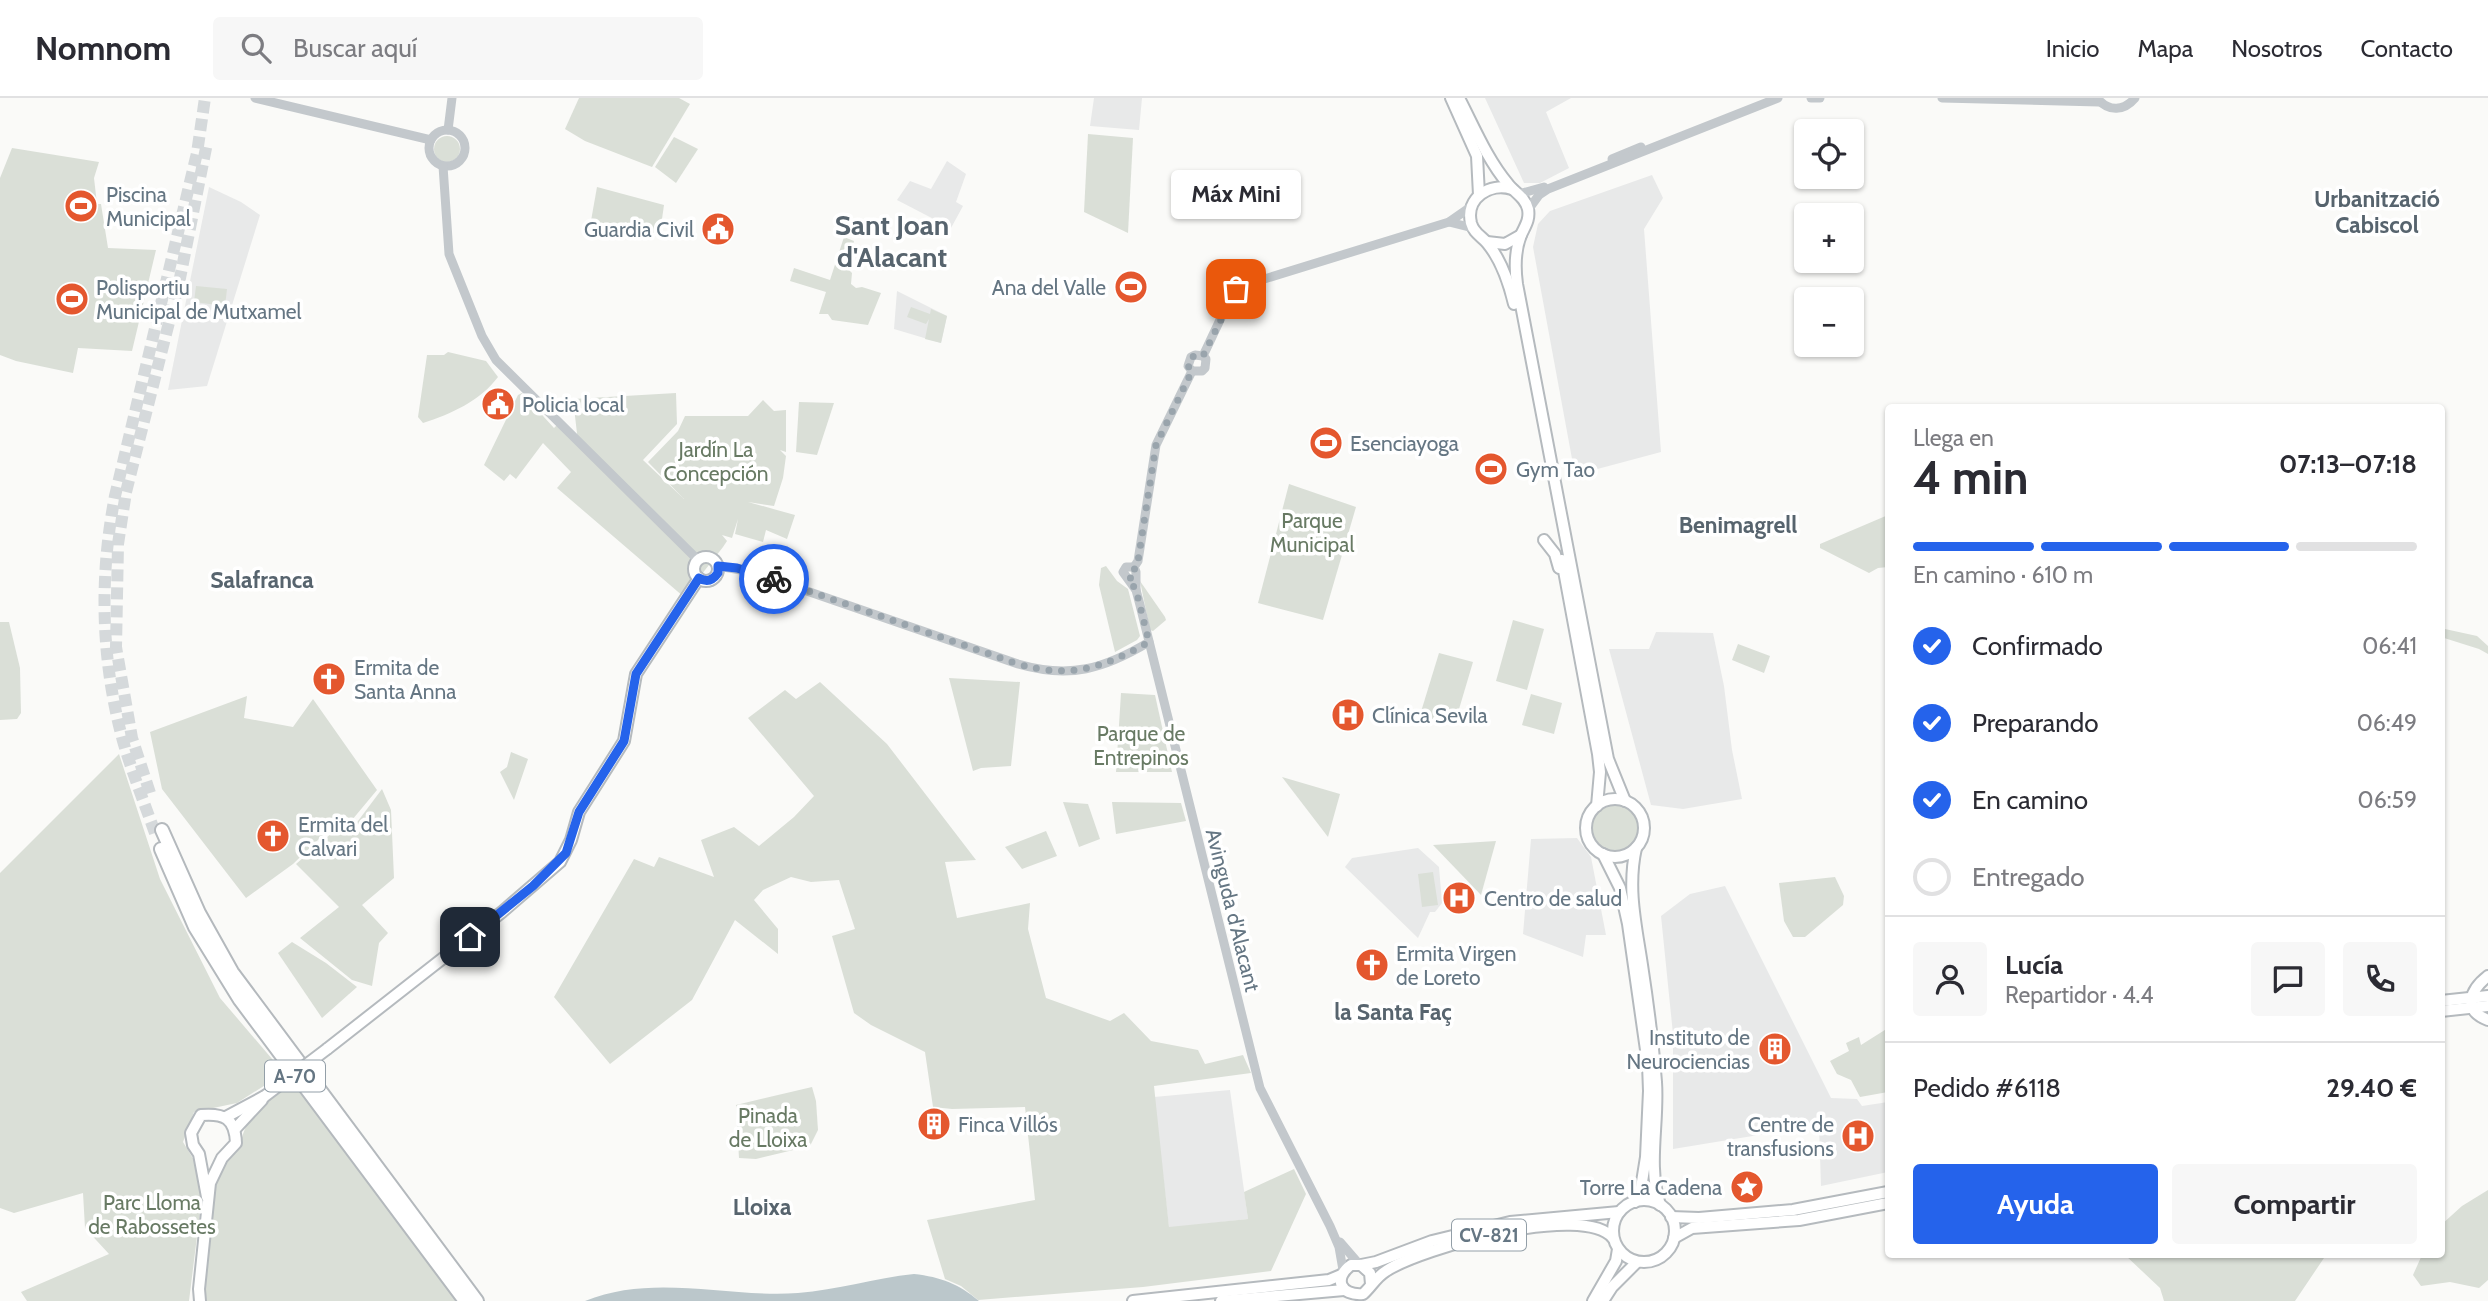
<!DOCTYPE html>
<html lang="es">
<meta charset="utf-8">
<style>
body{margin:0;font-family:Cabin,sans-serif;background:#f7f7f7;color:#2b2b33;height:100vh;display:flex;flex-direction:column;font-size:26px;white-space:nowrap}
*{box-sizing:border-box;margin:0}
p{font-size:23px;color:#7c7c81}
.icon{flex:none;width:38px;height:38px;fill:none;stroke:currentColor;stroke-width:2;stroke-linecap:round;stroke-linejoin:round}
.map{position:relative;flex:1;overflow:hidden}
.panel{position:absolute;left:1885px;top:306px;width:560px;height:854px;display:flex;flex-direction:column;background:#fff;border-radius:7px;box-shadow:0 2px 5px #0004}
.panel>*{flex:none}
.fabs{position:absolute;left:1794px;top:21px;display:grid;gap:14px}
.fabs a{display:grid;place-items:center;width:70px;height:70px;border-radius:7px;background:#fff;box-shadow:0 2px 5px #0004;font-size:35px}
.pin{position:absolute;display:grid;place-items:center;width:60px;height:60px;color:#fff;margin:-30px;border-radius:14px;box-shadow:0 4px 10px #0006}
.courier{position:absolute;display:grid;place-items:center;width:70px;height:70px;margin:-35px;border:5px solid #2563eb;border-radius:50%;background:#fff;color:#222;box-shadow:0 2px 9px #0007}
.bubble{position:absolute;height:49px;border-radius:7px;background:#fff;box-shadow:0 2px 5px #0004;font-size:23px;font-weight:700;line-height:49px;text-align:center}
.head em{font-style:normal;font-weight:700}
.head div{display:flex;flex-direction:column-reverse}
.head{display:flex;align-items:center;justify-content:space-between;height:119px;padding:0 28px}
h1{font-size:46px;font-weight:700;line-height:52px}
.bar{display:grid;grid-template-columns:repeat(4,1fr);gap:10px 7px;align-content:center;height:84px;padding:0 28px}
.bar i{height:9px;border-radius:5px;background:#e1e1e2}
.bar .current{background:#2563eb}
.bar p{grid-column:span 4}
.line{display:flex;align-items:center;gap:18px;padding:0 28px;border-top:2px solid #e1e1e2}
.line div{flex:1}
.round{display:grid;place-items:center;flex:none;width:74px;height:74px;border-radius:7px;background:#f7f7f7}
ol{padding:0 28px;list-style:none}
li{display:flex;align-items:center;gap:21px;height:77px}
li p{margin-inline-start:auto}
li .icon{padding:7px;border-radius:50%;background:#2563eb;color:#fff;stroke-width:4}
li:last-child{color:#7c7c81}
li i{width:38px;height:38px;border:4px solid #e1e1e2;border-radius:50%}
.button{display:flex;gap:14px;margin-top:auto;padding:14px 28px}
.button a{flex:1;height:80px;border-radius:7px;background:#2563eb;color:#fff;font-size:28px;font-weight:700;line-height:80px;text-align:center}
.button a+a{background:#f7f7f7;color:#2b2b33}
header{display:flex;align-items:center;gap:42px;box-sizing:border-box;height:98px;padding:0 35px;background:#fff;border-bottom:2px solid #e1e1e2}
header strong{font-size:33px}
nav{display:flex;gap:38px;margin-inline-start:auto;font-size:24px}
.search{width:490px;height:63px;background:#f7f7f7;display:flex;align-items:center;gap:18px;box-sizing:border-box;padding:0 24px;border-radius:7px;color:#7c7c81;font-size:26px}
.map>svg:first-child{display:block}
</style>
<header>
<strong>Nomnom</strong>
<div class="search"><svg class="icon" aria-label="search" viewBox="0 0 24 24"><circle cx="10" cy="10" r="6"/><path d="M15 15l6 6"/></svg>Buscar aquí</div>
<nav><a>Inicio</a><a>Mapa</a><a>Nosotros</a><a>Contacto</a></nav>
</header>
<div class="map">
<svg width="2488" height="1203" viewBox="0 0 2488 1203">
<rect width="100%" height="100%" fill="#fafaf8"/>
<g fill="#e8e9e9">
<polygon points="1094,0 1142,0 1139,32 1090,28"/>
<polygon points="1485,0 1571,0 1546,14 1569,70 1540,85 1524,85"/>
<polygon points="947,63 966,76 956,104 963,108 951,130 897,102 910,83 931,91"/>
<polygon points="1652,77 1663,100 1644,131 1661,354 1575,377 1533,149 1538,126 1550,113"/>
<polygon points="209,89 241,104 260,117 207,288 168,292"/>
<polygon points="897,193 947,218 941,245 894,231"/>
<polygon points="1656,534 1713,535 1724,588 1732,652 1742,701 1683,711 1651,707 1609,551 1649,551"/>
<polygon points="1577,740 1591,759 1606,837 1586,837 1583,859 1523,836 1531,741"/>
<polygon points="1418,750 1439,769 1442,805 1435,814 1430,814 1418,840 1345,769 1352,760"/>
<polygon points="1725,788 1831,1000 1857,1001 1862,1008 1888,1004 1888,1074 1821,1088 1819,1027 1673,1051 1673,936 1661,818 1690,796"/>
<polygon points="1230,992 1248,1121 1169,1130 1154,999"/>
</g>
<g fill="#dadfd7">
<polygon points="579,0 679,0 690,6 652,69 585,43 565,31"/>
<polygon points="1088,36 1133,40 1128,135 1084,114"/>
<circle cx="447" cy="51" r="13"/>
<polygon points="674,39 698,51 676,85 655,69"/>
<polygon points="12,50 99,64 94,80 97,106 101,106 108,150 156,152 132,253 78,250 73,275 16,263 0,257 0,80"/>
<polygon points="597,89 664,107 660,135 589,134"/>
<polygon points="844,139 854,143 846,169 852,175 851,186 856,190 862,189 881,195 868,227 832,222 828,216 819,216 826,194 790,183 794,170 830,182"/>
<polygon points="196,188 227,191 225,208 194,204"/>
<polygon points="911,209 930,216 931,211 947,218 941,245 925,241 929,221 926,226 907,219"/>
<path d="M448,254L486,263L498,279C480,303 451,316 423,325L418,319L427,257H444Z"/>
<polygon points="522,295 554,330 558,326 578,344 573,301 676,295 677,326 643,362 684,401 648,364 678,333 685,318 748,318 763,302 774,313 786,312 786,354 780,352 786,358 783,380 774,408 748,404 795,417 787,441 766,432 763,444 735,436 738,421 732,440 722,437 727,443 723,449 684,499 557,390 571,374 543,345 516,381 510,376 504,383 484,367 518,297"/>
<polygon points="799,304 834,305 817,357 796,354"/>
<polygon points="1289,386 1356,409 1323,522 1258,505"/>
<polygon points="1888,417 1888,469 1878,470 1869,475 1820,450 1820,446"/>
<polygon points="1106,468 1117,483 1128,491 1140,538 1137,542 1115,554 1099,487 1101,470"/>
<polygon points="1140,483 1165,519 1166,522 1153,533 1150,532"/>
<polygon points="1513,522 1544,531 1527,592 1496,583"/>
<polygon points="0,524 9,524 20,570 21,615 17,621 0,622"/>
<polygon points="2441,528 2445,531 2477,538 2488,548 2488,556 2479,551 2441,539"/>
<polygon points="1738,546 1770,558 1764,575 1732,562"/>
<polygon points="1439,555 1473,564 1454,628 1420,617"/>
<polygon points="949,580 1020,584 1011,668 981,670 973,673"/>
<polygon points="820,584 887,646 976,762 945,764 957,820 1030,805 1028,831 1046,900 1110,923 1124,915 1151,943 1198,952 1205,966 1243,957 1251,975 1154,988 1169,1129 1248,1121 1244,1094 1294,1071 1306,1096 1271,1173 1143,1189 978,1202 961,1188 945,1181 927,1122 1035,1102 1025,1009 952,1011 933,1009 925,954 871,927 854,915 832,838 855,831 839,782 811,784 791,779 763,792 754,802 778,831 778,856 735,822 692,902 610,966 554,899 634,761 654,769 659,759 714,779 701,742 734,729 759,748 794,719 814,698 748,620 785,592 796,601"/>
<polygon points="1121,595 1155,597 1172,674 1116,674"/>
<polygon points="1531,596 1562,605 1554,636 1522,627"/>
<polygon points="247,598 244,620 293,629 313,601 377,692 352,722 344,717 293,766 246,800 162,691 150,634"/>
<polygon points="511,654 528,661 514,702 500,674 507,669"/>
<polygon points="119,656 160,781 220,900 284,975 237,1005 194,1014 183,1044 197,1067 202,1098 189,1203 27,1203 21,1194 109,1156 85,1130 83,1095 14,1115 0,1110 0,775"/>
<polygon points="1282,679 1340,696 1328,739"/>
<polygon points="382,691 391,712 394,780 362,807 388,835 379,845 372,888 352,882 300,840 339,809 296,766 347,722 355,727"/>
<polygon points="1063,704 1088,706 1100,741 1079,749"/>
<polygon points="1112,704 1181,705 1186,723 1116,736"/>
<circle cx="1616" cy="730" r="25"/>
<polygon points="1046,733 1057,758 1022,771 1005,749"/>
<polygon points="1496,743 1481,797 1433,747"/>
<polygon points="1433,774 1438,807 1422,809 1418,776"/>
<polygon points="1835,779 1844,798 1843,807 1805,839 1793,839 1784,823 1779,785"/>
<polygon points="292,844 326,865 357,889 322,920 278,855"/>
<polygon points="1888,930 1888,994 1860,999 1851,982 1837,976 1830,963 1849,953 1846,945 1859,939 1861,947"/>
<path d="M293,980L459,1203H205C206,1168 207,1104 220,1073C223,1064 232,1060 237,1052C242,1044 242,1035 247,1027C259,1008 276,994 293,980Z"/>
<polygon points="812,989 816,1003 818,1032 810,1048 756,1061 739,1060 736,1007"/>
<polygon points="2488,1092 2488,1182 2479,1190 2450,1184 2421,1188 2413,1177 2422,1157 2441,1157 2441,1127 2462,1108"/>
<polygon points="2125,1157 2326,1157 2295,1203 2164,1203 2160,1190"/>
</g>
<path fill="#bbc7cb" d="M914,1176C941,1179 959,1186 979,1203H585C654,1175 726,1200 798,1195C837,1192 875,1180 914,1176Z"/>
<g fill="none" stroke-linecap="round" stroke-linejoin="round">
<g stroke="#d5d9db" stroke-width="12" stroke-dasharray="12 6" stroke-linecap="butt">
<polyline points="150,695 132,640 116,549 118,446 126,394 179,185 207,45"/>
<path d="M155,735C144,704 132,674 123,643C101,562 99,480 115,398L197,55L205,0"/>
</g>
<defs>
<g id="major">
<polyline points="1451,0 1477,58 1479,97"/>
<path d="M1459,0C1474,29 1487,61 1508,86C1515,95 1525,99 1528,111C1530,122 1525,128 1521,137C1515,152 1515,171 1517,186L1608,661L1625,703"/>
<path d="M1512,91C1490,84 1465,100 1471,125C1474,136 1482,138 1488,146C1501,162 1509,185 1514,206"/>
<polyline points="1487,144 1505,146 1521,137"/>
<polyline points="1544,442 1555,456 1559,470"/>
<circle cx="706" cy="471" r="12"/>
<polyline points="1562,462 1598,656 1600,674 1597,708"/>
<circle cx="1615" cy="730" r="29"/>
<path d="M1636,750C1627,790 1636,827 1642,867C1648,906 1653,945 1656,984C1659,1025 1647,1067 1660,1107"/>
<polyline points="1603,756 1620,790 1628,826 1648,966 1649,993 1646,1059 1641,1090 1635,1104"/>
<path d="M2488,878C2470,892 2462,912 2488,922"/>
<polyline points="2441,903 2488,898"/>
<polyline points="2441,913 2488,908"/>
<polyline points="327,951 502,814 560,764 571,742 579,714 624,643 636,576 699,480"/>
<polyline points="226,1019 265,998"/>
<polyline points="235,1031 262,1002"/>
<circle cx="1644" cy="1133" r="31"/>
<polyline points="1671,1119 1699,1120 1793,1112 1888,1094"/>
<polyline points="1674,1140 1692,1130 1799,1122 1888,1105"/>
<polyline points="1361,1167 1376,1164 1432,1143 1510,1124 1619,1114"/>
<path d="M1371,1186L1370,1175L1361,1167H1351C1333,1180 1340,1198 1363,1196C1371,1189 1376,1179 1386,1173C1421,1150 1584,1104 1613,1140"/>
<path d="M200,1203L199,1191L210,1085L222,1060L236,1045C235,1020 224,1015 201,1017L191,1035L193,1047L199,1056L207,1099"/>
<polyline points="1133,1203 1329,1182 1341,1177"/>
<polyline points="1221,1203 1344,1192"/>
<polyline points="1593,1203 1616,1163 1618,1151"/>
<polyline points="1603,1203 1612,1189 1637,1164"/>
</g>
<g id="highway">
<polyline points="162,732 199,815 232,874 477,1203"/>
<polyline points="161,751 195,829 240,902 465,1203"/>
</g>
</defs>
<use href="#major" stroke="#b5babe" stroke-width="14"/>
<use href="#highway" stroke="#b4b9bd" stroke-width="16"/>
<g stroke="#c3c8cc" stroke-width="9">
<polyline points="255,0 431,42"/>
<polyline points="1811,0 1820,0"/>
<polyline points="1942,0 2099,4"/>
<path d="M2098,1C2109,14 2124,13 2135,0"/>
<circle cx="447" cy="50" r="18"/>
<polyline points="448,32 452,0"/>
<polyline points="1612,61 1641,49"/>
<polyline points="443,68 449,156 482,238 496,262 698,462"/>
<polyline points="1519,96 1544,89"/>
<polyline points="1528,112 1539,97 1548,91 1778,0"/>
<polyline points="1449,124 1473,130"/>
<polyline points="1203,258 1235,190 1449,124 1472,108"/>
<polyline points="1192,273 1202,273 1205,270 1206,261 1203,258"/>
<polyline points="1192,273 1188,268 1191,259 1195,257 1203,258"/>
<path d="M718,468L752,474L1018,566C1070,581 1104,571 1149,544"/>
<polyline points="1134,469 1126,469 1123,474 1136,492 1140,507 1260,990 1330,1128 1339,1149 1343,1172"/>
<polyline points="1134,469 1138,463 1156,347 1192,273"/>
<polyline points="1134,469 1136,474 1136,492"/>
<polyline points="1340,1144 1359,1166"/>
</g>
<use href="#major" stroke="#fff" stroke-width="10"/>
<use href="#highway" stroke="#fff" stroke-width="12"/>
<defs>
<polyline id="major-bridge" points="265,998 327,951"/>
</defs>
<use href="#major-bridge" stroke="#b5babe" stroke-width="14" stroke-linecap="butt"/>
<use href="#major-bridge" stroke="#fff" stroke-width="10"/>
</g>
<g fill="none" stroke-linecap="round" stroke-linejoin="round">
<path stroke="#99a4ac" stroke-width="7" stroke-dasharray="0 12.6" d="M774,481L1018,566C1070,581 1103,570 1149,544L1136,492L1128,480H1133L1136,474L1134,470L1138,463L1156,347L1192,273L1188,268L1189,262L1195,257L1203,258L1236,191"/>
<path stroke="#2563eb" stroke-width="9" d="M470,839L533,788L566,755L579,714L624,643L636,576L699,480C707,485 713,482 718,475V468L737,470L774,481"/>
</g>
<defs>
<symbol id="stadium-disc" viewBox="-11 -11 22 22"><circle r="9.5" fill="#e4572e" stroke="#fff"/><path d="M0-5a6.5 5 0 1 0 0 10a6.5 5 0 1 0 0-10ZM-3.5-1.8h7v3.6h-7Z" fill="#fff"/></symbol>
<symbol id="civic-disc" viewBox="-11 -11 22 22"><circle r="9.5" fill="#e4572e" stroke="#fff"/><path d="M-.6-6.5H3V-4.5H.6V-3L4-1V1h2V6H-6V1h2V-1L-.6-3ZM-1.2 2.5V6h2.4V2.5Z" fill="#fff"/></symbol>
<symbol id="church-disc" viewBox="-11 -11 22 22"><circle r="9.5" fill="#e4572e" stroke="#fff"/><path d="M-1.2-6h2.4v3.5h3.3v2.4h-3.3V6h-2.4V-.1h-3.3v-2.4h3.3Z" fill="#fff"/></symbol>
<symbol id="hospital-disc" viewBox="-11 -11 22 22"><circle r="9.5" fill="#e4572e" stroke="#fff"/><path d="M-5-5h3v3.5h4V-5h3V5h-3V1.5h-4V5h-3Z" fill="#fff"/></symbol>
<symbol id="building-disc" viewBox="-11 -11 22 22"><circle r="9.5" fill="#e4572e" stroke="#fff"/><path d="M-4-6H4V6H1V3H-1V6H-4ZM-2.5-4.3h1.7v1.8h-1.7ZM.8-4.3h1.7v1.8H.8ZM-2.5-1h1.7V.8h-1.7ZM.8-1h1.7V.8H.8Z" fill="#fff"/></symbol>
<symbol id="sight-disc" viewBox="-11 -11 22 22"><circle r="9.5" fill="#e4572e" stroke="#fff"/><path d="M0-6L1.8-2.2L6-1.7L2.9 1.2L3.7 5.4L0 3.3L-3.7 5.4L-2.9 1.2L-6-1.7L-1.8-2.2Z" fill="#fff"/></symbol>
</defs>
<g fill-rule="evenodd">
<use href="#stadium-disc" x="62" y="89" width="38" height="38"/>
<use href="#civic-disc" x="699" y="112" width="38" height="38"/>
<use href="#stadium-disc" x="1112" y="170" width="38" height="38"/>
<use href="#stadium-disc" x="53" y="182" width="38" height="38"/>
<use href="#civic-disc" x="479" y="287" width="38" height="38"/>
<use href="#stadium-disc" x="1307" y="326" width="38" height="38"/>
<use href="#stadium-disc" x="1472" y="352" width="38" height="38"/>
<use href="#church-disc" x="310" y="562" width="38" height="38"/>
<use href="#hospital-disc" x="1329" y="598" width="38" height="38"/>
<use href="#church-disc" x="254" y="719" width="38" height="38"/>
<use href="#hospital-disc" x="1440" y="781" width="38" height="38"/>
<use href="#church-disc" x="1353" y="848" width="38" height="38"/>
<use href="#building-disc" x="1756" y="932" width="38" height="38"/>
<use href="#building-disc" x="915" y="1007" width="38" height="38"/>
<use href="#hospital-disc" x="1839" y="1019" width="38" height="38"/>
<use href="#sight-disc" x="1728" y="1070" width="38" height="38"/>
</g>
<g text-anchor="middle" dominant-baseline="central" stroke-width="7" stroke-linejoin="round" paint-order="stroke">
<g fill="#fff" stroke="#939fa8" stroke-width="2">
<rect x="265" y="962.5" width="60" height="31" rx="5"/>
<rect x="1452" y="1121.5" width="74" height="31" rx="5"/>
</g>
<g font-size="19" font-weight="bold" fill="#657683">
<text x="295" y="978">A-70</text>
<text x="1489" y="1137">CV-821</text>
</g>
<g font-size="21" fill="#657683" stroke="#fff" text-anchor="start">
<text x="106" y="96">Piscina<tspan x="106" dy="24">Municipal</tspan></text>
<text x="694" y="131" text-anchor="end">Guardia Civil</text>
<text x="96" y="189">Polisportiu<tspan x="96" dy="24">Municipal de Mutxamel</tspan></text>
<text x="1106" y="189" text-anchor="end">Ana del Valle</text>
<text x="522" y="306">Policia local</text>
<text x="1350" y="345">Esenciayoga</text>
<text x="1516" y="371">Gym Tao</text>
<text x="354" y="569">Ermita de<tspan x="354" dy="24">Santa Anna</tspan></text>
<text x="1372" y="617">Clínica Sevila</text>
<text x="298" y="726">Ermita del<tspan x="298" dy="24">Calvari</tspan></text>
<text x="1484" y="800">Centro de salud</text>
<text x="1396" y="855">Ermita Virgen<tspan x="1396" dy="24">de Loreto</tspan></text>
<text x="1750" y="939" text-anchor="end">Instituto de<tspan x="1750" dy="24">Neurociencias</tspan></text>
<text x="958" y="1026">Finca Villós</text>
<text x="1834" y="1026" text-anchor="end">Centre de<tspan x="1834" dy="24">transfusions</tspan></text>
<text x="1722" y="1089" text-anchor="end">Torre La Cadena</text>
</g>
<g font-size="21" fill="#687a64" stroke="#fff">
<text x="716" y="351">Jardín La<tspan x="716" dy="24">Concepción</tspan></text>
<text x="1312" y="422">Parque<tspan x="1312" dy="24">Municipal</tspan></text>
<text x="1141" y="635">Parque de<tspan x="1141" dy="24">Entrepinos</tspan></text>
<text x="768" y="1017">Pinada<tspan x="768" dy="24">de Lloixa</tspan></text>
<text x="152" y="1104">Parc Lloma<tspan x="152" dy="24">de Rabossetes</tspan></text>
</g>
<g font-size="21" fill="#657683" stroke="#fff">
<text transform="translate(1233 812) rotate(76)">Avinguda d'Alacant</text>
</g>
<g font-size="23" font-weight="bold" fill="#57646e" stroke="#fff">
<text x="2377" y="101">Urbanització<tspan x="2377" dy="26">Cabiscol</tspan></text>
<text x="1738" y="427">Benimagrell</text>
<text x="262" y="482">Salafranca</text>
<text x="1393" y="914">la Santa Faç</text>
<text x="762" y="1109">Lloixa</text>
</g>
<g font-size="28" font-weight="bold" fill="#57646e" stroke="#fff">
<text x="892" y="127">Sant Joan<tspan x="892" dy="32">d'Alacant</tspan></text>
</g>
</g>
</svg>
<div class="fabs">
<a><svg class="icon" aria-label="locate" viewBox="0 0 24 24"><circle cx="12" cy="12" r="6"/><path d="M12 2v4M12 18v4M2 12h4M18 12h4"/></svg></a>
<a>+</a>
<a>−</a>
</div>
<div class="pin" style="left:1236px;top:191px;background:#ea580c"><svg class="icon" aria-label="bag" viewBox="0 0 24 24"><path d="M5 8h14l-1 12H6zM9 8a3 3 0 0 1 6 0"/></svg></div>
<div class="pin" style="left:470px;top:839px;background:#1f2937"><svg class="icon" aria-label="home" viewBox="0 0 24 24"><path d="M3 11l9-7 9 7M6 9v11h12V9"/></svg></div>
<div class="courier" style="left:774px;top:481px"><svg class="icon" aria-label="bike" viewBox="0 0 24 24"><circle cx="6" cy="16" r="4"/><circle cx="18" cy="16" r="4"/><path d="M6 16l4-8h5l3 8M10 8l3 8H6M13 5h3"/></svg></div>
<div class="bubble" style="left:1171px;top:72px;width:130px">Máx Mini</div>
<section class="panel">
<div class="head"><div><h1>4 min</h1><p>Llega en</p></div><em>07:13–07:18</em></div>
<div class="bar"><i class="current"></i><i class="current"></i><i class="current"></i><i></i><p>En camino · 610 m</p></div>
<ol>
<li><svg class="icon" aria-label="check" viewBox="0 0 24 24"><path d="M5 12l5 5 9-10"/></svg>Confirmado<p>06:41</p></li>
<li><svg class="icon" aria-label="check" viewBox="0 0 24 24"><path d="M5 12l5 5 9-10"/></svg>Preparando<p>06:49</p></li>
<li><svg class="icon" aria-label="check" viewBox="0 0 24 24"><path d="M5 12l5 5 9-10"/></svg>En camino<p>06:59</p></li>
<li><i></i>Entregado</li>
</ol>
<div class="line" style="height:126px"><a class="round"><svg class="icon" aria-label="person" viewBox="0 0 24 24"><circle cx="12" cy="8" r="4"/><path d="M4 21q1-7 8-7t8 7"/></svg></a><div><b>Lucía</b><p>Repartidor · 4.4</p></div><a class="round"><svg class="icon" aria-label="chat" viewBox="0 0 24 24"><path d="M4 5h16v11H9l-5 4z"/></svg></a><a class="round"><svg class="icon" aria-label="phone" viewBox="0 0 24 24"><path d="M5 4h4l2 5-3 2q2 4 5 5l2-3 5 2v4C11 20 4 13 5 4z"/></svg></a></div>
<div class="line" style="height:91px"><div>Pedido #6118</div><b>29.40 €</b></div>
<div class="button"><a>Ayuda</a><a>Compartir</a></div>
</section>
</div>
